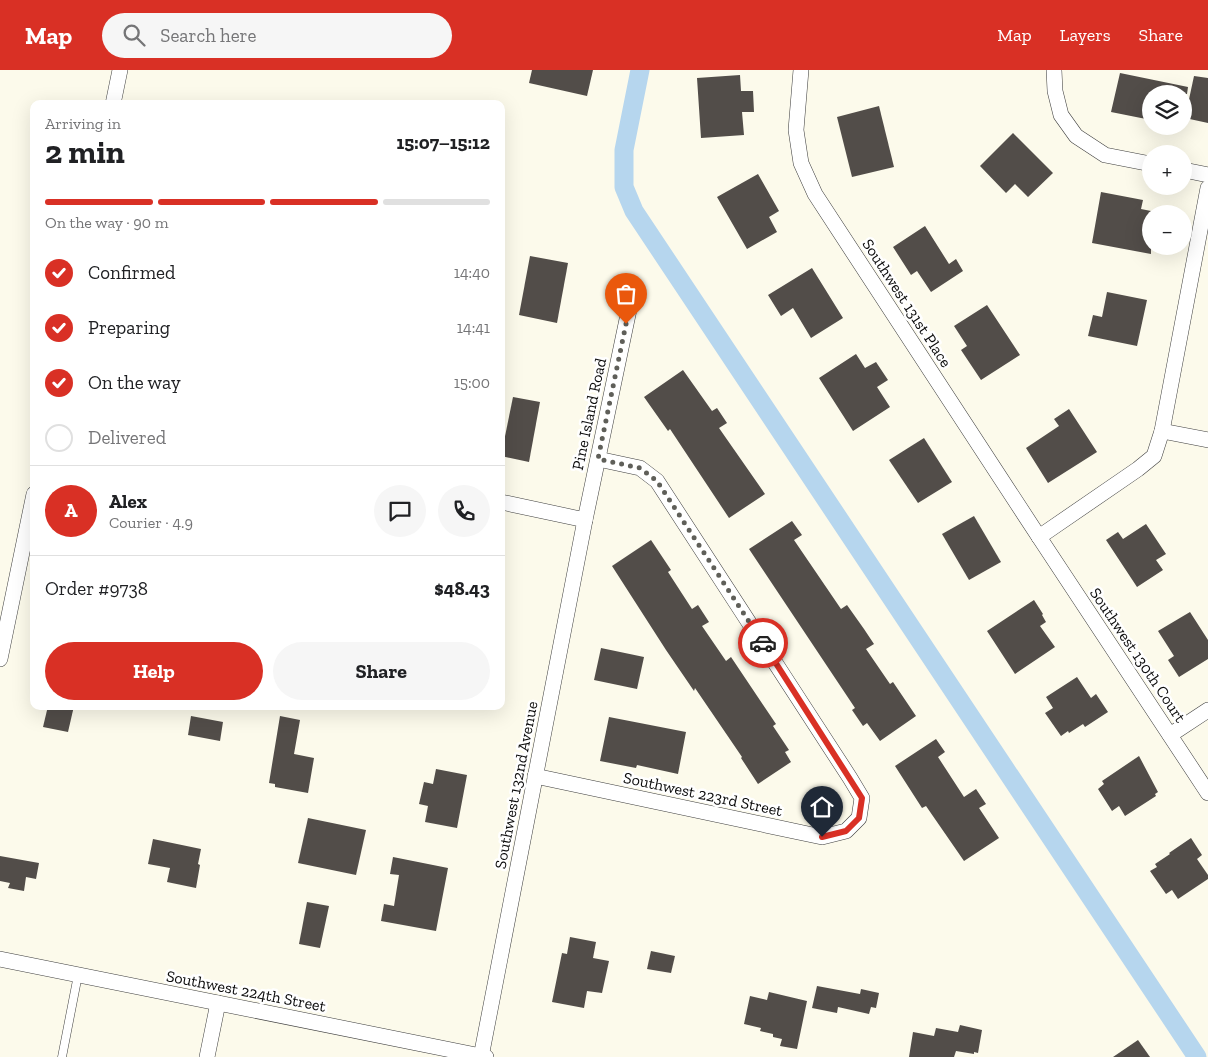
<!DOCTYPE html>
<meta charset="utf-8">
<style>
body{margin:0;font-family:"Zilla Slab",serif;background:#f6f6f6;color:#202124;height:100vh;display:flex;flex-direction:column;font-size:19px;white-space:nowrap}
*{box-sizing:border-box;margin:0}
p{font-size:16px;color:#757577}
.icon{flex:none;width:28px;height:28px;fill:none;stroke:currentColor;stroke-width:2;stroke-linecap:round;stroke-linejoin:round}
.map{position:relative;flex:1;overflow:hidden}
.side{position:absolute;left:30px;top:30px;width:475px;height:610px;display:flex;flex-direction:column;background:#fff;border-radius:10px;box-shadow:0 5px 20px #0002}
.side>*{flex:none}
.tools{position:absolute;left:1142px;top:15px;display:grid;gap:10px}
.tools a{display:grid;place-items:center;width:50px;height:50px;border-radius:50%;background:#fff;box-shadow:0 5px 20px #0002;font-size:25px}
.pin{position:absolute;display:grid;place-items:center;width:42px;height:42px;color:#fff;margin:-51px -21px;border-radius:50% 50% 50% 0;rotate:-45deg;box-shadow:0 0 5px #0007}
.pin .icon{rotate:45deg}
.courier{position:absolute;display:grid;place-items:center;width:50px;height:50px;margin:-25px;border:4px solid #d93025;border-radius:50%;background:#fff;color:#222;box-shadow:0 1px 6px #0007}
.summary em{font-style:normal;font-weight:700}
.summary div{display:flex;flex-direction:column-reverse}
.summary{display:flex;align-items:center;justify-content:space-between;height:85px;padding:0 15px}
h1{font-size:32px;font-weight:700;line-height:38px}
.bar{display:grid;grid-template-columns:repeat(4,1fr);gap:8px 5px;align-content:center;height:60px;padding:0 15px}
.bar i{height:6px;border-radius:4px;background:#e0e0e0}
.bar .current{background:#d93025}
.bar p{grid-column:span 4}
.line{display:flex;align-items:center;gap:12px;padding:0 15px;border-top:1px solid #e0e0e0}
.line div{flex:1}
.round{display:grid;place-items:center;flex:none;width:52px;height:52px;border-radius:26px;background:#f6f6f6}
ol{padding:0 15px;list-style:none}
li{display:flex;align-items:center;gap:15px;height:55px}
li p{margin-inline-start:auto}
li .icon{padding:5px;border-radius:50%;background:#d93025;color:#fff;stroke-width:4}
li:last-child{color:#757577}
li i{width:28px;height:28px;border:2px solid #e0e0e0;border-radius:50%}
.primary-button{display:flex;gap:10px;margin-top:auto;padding:10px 15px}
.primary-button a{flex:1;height:58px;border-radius:30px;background:#d93025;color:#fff;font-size:20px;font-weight:700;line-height:58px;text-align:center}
.primary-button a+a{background:#f6f6f6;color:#202124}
header{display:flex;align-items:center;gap:30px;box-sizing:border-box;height:70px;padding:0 25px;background:#d93025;color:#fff}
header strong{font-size:24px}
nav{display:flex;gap:28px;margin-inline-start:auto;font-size:18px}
.search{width:350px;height:45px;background:#f6f6f6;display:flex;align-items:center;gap:12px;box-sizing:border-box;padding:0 18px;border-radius:28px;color:#757577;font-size:19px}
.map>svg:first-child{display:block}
</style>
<header>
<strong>Map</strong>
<div class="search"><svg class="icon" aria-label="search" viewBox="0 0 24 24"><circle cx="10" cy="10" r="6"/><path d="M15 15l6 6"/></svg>Search here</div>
<nav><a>Map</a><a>Layers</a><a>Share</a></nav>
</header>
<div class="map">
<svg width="1208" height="987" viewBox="0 0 1208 987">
<rect width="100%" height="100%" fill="#fcfaeb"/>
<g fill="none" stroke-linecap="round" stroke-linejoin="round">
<polyline stroke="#b6d6ee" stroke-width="19" points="640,0 624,80 624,117 634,141 1197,987"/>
</g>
<g fill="#524d49">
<polygon points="532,0 593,0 587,26 529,13"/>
<polygon points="1120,3 1188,17 1187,24 1151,24 1151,50 1111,42"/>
<polygon points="740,5 741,21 753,21 754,42 742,42 744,65 701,68 697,8"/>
<polygon points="1194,6 1208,8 1208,53 1185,48"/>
<polygon points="879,36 894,97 852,107 837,47"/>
<polygon points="1013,63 1053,103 1028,127 1015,114 1006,123 980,96"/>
<polygon points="758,104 779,141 769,147 777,162 747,179 717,127"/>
<polygon points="1101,122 1143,130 1141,139 1151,141 1151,184 1092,173"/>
<polygon points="925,156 949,194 956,189 963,201 931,222 917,201 911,205 893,177"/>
<polygon points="530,186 568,193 557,253 519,245"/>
<polygon points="812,198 843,248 811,268 793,238 781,246 768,225"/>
<polygon points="1107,222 1147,230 1137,276 1088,266 1093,245 1102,247"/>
<polygon points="987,235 1020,285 981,310 961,280 967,276 954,256"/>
<polygon points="856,284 865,298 876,292 888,310 877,317 890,337 853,361 819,308"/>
<polygon points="683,300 712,341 717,338 727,353 719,358 765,424 729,448 670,359 668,361 644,327"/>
<polygon points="513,327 540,332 529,392 501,386"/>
<polygon points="1069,339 1097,382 1048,413 1026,378 1059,356 1054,349"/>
<polygon points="924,368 952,412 918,433 889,390"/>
<polygon points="974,446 1001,492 969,510 942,464"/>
<polygon points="792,451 802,465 794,470 841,539 847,535 864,559 874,574 866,579 890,614 893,612 916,646 880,671 867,653 863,656 852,640 855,638 749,479"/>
<polygon points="1146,454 1166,484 1156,490 1163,500 1137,517 1106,470 1118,462 1123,469"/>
<polygon points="651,470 671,500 668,502 692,539 698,535 709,552 702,556 726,591 731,587 776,654 773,656 789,680 785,682 791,692 758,714 741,688 742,687 695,618 694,621 666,580 612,496"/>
<polygon points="1034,530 1043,544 1042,545 1046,552 1040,556 1055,577 1015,604 987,561"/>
<polygon points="1190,542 1208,570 1208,589 1179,607 1168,590 1174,586 1158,561"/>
<polygon points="601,578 644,587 637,619 594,610"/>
<polygon points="1077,607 1091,628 1096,624 1108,642 1085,657 1083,654 1069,663 1068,661 1061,666 1045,643 1053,638 1046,627"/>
<polygon points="48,636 74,636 68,662 43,657"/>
<polygon points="191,646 223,652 220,671 188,665"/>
<polygon points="280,646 300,650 294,684 314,688 308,723 275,717 275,714 269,713"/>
<polygon points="609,647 686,662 678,704 637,695 636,698 600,691"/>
<polygon points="936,669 945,682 938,687 964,727 976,719 986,734 979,738 999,768 964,791 926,736 922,738 895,696"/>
<polygon points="1139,686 1158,722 1155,724 1156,726 1125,746 1119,736 1112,741 1098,719 1104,714 1102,711"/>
<polygon points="436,699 467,705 457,758 425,752 428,736 419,734 424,712 433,714"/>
<polygon points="308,748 366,760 356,805 298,793"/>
<polygon points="1191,768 1202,785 1197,789 1208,805 1208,809 1178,829 1172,820 1166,824 1150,801 1157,797 1155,794 1170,784 1169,783"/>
<polygon points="153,769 201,779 198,794 200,795 196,818 167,812 170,798 148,794"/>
<polygon points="0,786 39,793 36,809 26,807 24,821 8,818 10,813 0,811"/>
<polygon points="393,787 448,798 436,861 381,851 384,834 394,836 399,805 390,804"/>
<polygon points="307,832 329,836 320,878 299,874"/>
<polygon points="570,867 596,872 593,888 609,891 602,923 587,921 584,938 552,932 562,883 567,884"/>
<polygon points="651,881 675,886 671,903 647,899"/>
<polygon points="817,916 860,924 861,919 879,923 876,938 871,937 869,944 838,937 837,943 812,938"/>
<polygon points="769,922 807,931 797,979 780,976 782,969 773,967 773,964 760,961 761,958 744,954 750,926 767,930"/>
<polygon points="960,955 982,960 978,983 974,982 974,984 956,981 954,987 909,987 913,962 934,966 936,958 958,962"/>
<polygon points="1138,970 1150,987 1113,987"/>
</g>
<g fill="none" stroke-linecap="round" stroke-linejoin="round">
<defs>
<polyline id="lane" points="62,987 78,905"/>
<g id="street">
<polyline points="801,0 796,60 801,93 815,124 1039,467 1208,723"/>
<polyline points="1054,0 1055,21 1061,45 1076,66 1105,85 1151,94"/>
<polyline points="113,34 120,0"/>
<polyline points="1184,100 1208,105"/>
<polyline points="1162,361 1208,370"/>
<polyline points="501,432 585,450"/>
<polyline points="1039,467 1138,399 1154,386 1162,361 1208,118"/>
<polyline points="0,589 34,424"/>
<polyline points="1170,665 1208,640"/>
<polyline points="535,706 822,767 846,761 859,748 862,728 850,708 657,411 640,398 598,389"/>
<polyline points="0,889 486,987"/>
<polyline points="207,987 218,933"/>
<polyline points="481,987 585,450 634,216"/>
</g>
</defs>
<use href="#lane" stroke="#3e3e3e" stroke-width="9"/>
<use href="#street" stroke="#3e3e3e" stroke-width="16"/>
<use href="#lane" stroke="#fff" stroke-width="8"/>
<use href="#street" stroke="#fff" stroke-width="15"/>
</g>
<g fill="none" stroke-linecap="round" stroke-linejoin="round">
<polyline stroke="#5f5f59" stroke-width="5" stroke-dasharray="0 9" points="626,254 598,389 640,398 657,411 763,573"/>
<polyline stroke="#d93025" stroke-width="6" points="763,573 862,728 859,748 846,761 822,767"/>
</g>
<g text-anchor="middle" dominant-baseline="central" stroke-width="5" stroke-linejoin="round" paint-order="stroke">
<g font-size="16" fill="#0b0b0b" stroke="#fff">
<text transform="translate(907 233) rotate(57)">Southwest 131st Place</text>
<text transform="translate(589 344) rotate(-78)">Pine Island Road</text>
<text transform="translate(1138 585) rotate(56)">Southwest 130th Court</text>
<text transform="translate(516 715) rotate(-79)">Southwest 132nd Avenue</text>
<text transform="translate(703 724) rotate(12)">Southwest 223rd Street</text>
<text transform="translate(246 921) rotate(11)">Southwest 224th Street</text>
</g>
</g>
</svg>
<div class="tools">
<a><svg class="icon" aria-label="layers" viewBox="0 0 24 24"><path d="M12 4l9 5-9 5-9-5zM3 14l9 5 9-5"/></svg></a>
<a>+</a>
<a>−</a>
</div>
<div class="pin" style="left:626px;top:254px;background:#ea580c"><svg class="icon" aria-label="bag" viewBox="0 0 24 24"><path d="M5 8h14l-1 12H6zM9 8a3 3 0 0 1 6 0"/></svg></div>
<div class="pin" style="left:822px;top:767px;background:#1f2937"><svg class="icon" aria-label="home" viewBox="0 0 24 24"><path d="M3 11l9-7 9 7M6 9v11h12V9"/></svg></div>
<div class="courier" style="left:763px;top:573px"><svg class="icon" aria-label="car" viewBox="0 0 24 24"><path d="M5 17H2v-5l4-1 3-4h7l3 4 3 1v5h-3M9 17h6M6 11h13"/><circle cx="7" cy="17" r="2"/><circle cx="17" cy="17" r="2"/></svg></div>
<section class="side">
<div class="summary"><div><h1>2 min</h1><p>Arriving in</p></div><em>15:07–15:12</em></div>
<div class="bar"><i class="current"></i><i class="current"></i><i class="current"></i><i></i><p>On the way · 90 m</p></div>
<ol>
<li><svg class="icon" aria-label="check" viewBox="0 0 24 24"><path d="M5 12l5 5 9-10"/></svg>Confirmed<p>14:40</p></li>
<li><svg class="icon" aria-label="check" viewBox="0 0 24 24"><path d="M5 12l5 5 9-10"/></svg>Preparing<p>14:41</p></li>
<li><svg class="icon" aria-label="check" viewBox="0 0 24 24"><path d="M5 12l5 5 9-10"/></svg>On the way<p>15:00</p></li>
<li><i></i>Delivered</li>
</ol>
<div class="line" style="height:90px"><b class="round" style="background:#d93025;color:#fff">A</b><div><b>Alex</b><p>Courier · 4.9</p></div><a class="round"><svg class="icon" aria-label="chat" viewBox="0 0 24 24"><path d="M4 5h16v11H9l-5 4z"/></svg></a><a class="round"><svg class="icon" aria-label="phone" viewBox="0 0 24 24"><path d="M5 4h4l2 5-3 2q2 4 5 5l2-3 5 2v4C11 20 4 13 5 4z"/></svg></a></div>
<div class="line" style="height:65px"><div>Order #9738</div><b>$48.43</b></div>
<div class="primary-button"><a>Help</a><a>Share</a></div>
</section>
</div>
